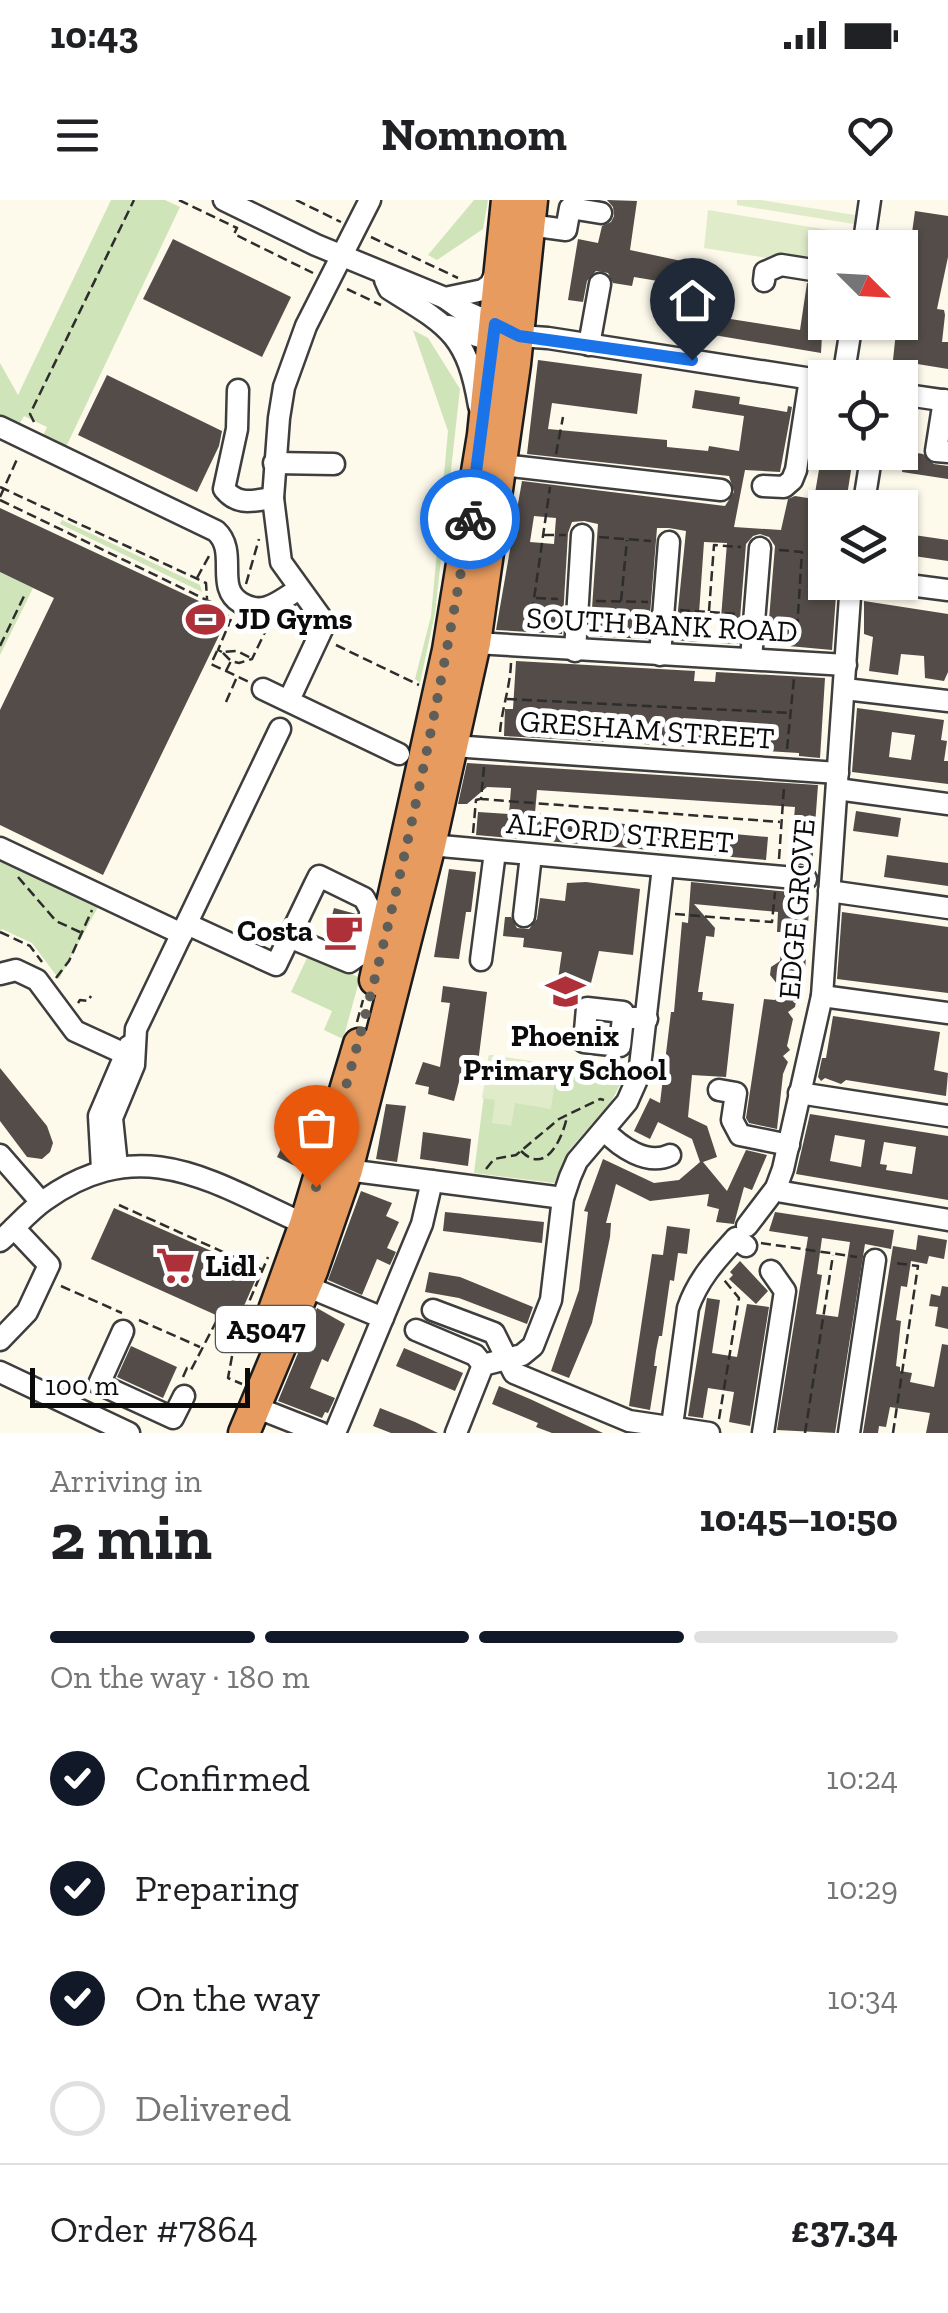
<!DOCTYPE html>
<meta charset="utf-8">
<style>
body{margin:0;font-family:"Zilla Slab",serif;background:#f6f6f6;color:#202124;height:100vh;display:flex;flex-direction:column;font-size:38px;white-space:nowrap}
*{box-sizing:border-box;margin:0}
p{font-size:32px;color:#757577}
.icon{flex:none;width:55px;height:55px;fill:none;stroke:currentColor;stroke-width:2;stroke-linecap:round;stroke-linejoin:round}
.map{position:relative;height:1233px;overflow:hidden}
.sheet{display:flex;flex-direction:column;background:#fff;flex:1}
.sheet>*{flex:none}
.needle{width:65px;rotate:114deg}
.tools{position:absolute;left:808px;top:30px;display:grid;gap:20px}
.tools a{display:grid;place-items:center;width:110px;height:110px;border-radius:0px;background:#fff;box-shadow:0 2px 8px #0004;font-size:50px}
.scale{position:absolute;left:30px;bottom:25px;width:220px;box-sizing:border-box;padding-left:10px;border:5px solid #0b0b0b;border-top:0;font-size:28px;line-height:35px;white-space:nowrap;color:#0b0b0b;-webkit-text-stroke:8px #fff;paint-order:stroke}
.pin{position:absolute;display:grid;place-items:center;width:85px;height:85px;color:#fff;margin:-102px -42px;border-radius:50% 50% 50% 0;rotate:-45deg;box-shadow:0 0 10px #0007}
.pin .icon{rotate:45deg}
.courier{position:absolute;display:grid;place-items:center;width:100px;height:100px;margin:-50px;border:8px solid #1a73e8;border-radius:50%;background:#fff;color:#222;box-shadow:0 2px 12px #0007}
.head em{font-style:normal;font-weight:700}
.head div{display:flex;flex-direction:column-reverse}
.head{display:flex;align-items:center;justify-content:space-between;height:170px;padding:0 50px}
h1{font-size:65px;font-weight:700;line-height:75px}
.bar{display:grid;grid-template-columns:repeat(4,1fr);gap:15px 10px;align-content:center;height:120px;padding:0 50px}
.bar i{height:12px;border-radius:8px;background:#e0e0e0}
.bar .on{background:#111827}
.bar p{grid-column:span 4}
.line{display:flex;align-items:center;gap:25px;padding:0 50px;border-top:2px solid #e0e0e0}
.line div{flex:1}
ol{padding:0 50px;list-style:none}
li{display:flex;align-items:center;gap:30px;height:110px}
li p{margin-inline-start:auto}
li .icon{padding:10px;border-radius:50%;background:#111827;color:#fff;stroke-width:4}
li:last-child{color:#757577}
li i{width:55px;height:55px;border:5px solid #e0e0e0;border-radius:50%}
.status{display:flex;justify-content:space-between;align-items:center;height:70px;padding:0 50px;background:#fff;direction:ltr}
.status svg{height:28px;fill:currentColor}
header{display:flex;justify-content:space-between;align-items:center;height:130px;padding:0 50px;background:#fff;font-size:45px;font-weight:700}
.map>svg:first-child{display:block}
</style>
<div class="status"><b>10:43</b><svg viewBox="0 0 49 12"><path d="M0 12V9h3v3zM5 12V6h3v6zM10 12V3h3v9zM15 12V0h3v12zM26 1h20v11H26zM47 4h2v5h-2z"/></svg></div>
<header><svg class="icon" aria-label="menu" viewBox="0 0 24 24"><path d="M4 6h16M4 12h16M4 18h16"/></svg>Nomnom<svg class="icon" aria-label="heart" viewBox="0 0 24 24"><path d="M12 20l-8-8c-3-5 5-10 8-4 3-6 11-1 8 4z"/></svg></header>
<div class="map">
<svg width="948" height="1233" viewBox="0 0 948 1233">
<rect width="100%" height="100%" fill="#fdf9eb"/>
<g fill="#cfe4b8">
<polygon points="111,0 165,0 180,7 65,249 42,238 47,227 24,216 18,226 0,217 0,163 18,195"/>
<polygon points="474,0 488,0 483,29 437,60 428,55"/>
<polygon points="413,130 428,138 460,189 435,413 420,483 415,479 431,416 448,231"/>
<polygon points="62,320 200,385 202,392 60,324"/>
<polygon points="0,372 33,388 0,455"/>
<polygon points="0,661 98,707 59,779 32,743 2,729 0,731"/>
<polygon points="302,750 360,778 343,839 324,830 332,811 291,792 307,758 301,754"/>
<polygon points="489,855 625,875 611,902 570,949 554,983 474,973"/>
</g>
<g fill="#e0ecc9">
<polygon points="737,0 761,0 855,15 854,24 737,5"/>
<polygon points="708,10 853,34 851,47 825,48 825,67 704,48"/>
<polygon points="489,855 557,866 551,909 515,903 511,926 492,923 495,900 482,898"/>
</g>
<g fill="#534c48" fill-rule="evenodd">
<polygon points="607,0 637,1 630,50 686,62 682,85 634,77 632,86 613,83 608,73 596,71 587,81 583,102 568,100 578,39 598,43 602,26 611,22 614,16 613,7"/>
<polygon points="915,11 948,16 948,57 937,109 944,110 945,115 942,142 948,142 948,169 893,160 897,122 900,122 900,117 904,117 916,41 911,40"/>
<polygon points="173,39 291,97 262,157 143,99"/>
<polygon points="807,83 825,85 821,153 690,131 694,110 711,113 714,100 727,102 724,118 800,130"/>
<path d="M538,160L642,174L637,214L552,203L548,229L667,240V247L708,251L709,246L739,251L744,216L692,208L695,190L740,197L739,204L787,212L788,206L792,207L780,272L745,270L734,327L781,330L788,299L795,296L814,299L822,252H854L845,308H825V382H837L832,450L767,444L775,346L769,337L760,334L753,336L746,344L738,444L719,443L727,343L704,342L697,442L675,440L686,331L669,328H657L648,439L590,436L598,324L584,321L572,322L568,333L562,434L496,430L522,281L725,306L734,292L729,276L527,254ZM534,316L556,318L554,344L530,342Z"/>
<polygon points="107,175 222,231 219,246 197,292 78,235"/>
<polygon points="905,251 923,254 934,264 948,266 948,279 902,272"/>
<polygon points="0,308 229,415 103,675 0,625 0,510 54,398 0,372"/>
<polygon points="900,333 948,340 948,361 900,354"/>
<polygon points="864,401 948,414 948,472 944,481 925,478 924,456 901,454 898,475 869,471 873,437 864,434"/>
<polygon points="516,461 695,471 694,481 715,482 716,472 825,478 820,558 799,556 799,553 504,536 505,509 513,509"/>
<path d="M857,508L944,520L941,540L947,541L944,561H948V584L852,572ZM892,532L915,535L911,560L889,557Z"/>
<polygon points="467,563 818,585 812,666 790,664 795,607 537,590 535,613 549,614 549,617 768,637 766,660 476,635 478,612 509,614 511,588 487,587 467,604 458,604"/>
<polygon points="856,611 901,618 898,637 853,631"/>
<polygon points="887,655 948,663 948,686 884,677"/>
<polygon points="449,669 476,672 471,712 466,712 459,759 434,757"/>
<polygon points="586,682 640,689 633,755 599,751 591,783 558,779 562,752 523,747 524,738 503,736 505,717 511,717 517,728 529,729 537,719 540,698 565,701 567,683"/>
<polygon points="691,682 810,694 804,787 799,786 795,807 788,812 793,819 787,846 790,850 783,856 788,862 783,874 777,929 749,923 746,918 764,799 775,800 778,785 770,775 771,767 780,761 782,732 777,732 778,712 694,704 715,728 714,737 706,736 698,792 703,792 702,800 734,804 726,877 692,875 688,917 707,926 717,957 703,962 727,991 746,950 767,955 752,990 744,987 734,1024 716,1022 719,1009 707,1006 709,994 650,1001 616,984 606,1023 611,1023 610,1037 592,1123 569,1178 551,1171 579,1090 588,1012 584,1011 603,959 654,983 679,980 700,962 692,939 658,922 650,939 634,931 650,898 660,903 671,812 674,812 682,722 688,723"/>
<polygon points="334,708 356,714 347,746 326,738"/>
<polygon points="842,712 948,727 948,793 837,779"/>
<polygon points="443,786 487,792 478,863 464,862 454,901 428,894 429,887 415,884 423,862 440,867 450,803 441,802"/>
<polygon points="833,816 940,832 934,870 948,873 946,896 846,880 841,884 825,878 821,881 818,877 822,858 826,858"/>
<polygon points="0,868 47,926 53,943 50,952 42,959 27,957 0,921"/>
<polygon points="386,904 406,906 397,962 376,959"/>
<path d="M810,914L948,936V1000L796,974ZM835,935L865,940L861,967L830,961ZM884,942L916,947L912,974L886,970L887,965L880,964Z"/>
<polygon points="291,928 311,938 297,967 277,957"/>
<polygon points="423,932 471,939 468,966 420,959"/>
<polygon points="361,991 392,1003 386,1016 399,1022 387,1048 396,1052 390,1065 377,1059 362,1095 328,1080"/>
<polygon points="114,1008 259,1072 236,1124 91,1059"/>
<polygon points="445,1012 544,1022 542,1043 443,1031"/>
<path d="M775,1012L894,1030L891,1049L865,1044L835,1233L777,1230L808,1037L769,1031ZM822,1038L850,1042L838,1117L816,1114L822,1075L817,1074Z"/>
<polygon points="667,1026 690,1029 687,1054 678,1053 674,1081 670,1080 662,1136 659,1136 656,1151 654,1166 657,1166 650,1210 629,1206 652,1054 663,1055"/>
<polygon points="918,1035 947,1040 944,1059 929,1056 927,1064 911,1061 907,1087 901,1086 896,1120 901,1121 896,1166 900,1167 900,1171 912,1173 910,1182 934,1187 942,1144 948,1145 948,1233 926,1233 930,1213 890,1207 886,1227 879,1226 878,1233 863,1233 893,1046 916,1050"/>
<polygon points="740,1061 768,1091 756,1104 729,1079 733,1075 730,1072"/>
<polygon points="429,1072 460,1077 533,1107 527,1124 459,1098 425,1092"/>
<polygon points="942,1086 948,1087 948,1129 935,1126 938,1107 929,1106 931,1094 940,1096"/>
<polygon points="707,1098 720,1100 712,1153 737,1157 747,1104 769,1107 750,1226 729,1222 734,1192 708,1188 703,1218 688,1216"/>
<polygon points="317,1108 345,1124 328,1162 322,1159 310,1188 335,1198 328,1213 325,1212 322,1218 278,1201"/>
<polygon points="131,1146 177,1167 163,1198 117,1177"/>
<polygon points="404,1148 463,1173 455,1191 396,1166"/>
<polygon points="499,1186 530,1199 603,1233 552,1233 536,1227 538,1223 492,1204"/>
<polygon points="380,1208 415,1222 438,1233 391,1233 373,1226"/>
</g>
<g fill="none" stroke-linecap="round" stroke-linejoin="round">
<defs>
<g id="minor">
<polyline points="224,0 316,45 445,98 483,90 490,85 498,69"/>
<polyline points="529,25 566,30 570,8 601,13"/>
<polyline points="863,48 870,0"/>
<path d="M385,80L389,89C447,125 467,133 479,206"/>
<polyline points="764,81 765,72 781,65 825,72"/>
<polyline points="445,98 462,110 504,128"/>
<polyline points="449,126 494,142 519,136 548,138 825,181"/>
<polyline points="589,145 600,84"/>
<polyline points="843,178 852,122"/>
<path d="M238,190L237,229L224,289C238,306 252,301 273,298"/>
<polyline points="900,194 948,201"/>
<polyline points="944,200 936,251 948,252"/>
<path d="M0,227L216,331C239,352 214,387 241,403C264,417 279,401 299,389"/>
<polyline points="274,263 334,264"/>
<polyline points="502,265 721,290"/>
<polyline points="763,286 784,287 792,280 796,270 810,179"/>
<polyline points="863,308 872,252"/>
<polyline points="886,382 948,390"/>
<polyline points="475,443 846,465"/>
<polyline points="575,451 582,335"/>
<polyline points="660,455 669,342"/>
<polyline points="751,459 760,348"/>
<polyline points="263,489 399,554"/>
<polyline points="845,489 948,501"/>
<polyline points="289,500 325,423 281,362 273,298 279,218 284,187 306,126 370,0"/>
<polyline points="453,546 838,573"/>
<polyline points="837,589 948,604"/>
<polyline points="430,645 806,679"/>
<polyline points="0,648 182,734"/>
<polyline points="829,691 948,708"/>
<polyline points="524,716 531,655"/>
<polyline points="187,724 276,765 314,686 319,676 364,698 371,711 359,755 349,762 289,737"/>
<polyline points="481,760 495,652"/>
<polyline points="0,774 16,770 37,780 75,831 123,853"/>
<polyline points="822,796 948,813"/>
<polyline points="623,817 620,846 584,842 587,808 623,812 623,817 647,819"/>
<polyline points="719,890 736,893 732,920 740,935 789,945"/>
<polyline points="799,893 948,916"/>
<path d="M604,930C620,947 647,966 670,955"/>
<polyline points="0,955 41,1002"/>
<polyline points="117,966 112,918 134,865 136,829 280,529"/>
<polyline points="102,969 99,916 129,846"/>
<polyline points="347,970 563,998"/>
<polyline points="776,988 783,992 948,1020"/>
<polyline points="747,1026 776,988 783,969 822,796 851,382"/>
<path d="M0,1041C15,1028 29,1011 45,1000C146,928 218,987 316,1029"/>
<polyline points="306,1086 383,1118"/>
<polyline points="433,1110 494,1133 514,1173 629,1221 709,1233"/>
<polyline points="416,1130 475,1155 483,1165"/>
<polyline points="123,1131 99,1184 173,1218 184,1196"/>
<polyline points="0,1140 27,1112 49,1065 14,1028"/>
<polyline points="0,1172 129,1233"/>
<polyline points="255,1207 321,1233"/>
<polyline points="335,1233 422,1024 432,981"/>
<polyline points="456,1233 483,1165 522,1155 533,1146 551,1100 563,998 570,977 577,961 627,902 639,875 663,667"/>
<path d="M671,1233L688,1108C698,1079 716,1060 736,1038L746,1046"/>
<polyline points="763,1233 785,1091 771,1071"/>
<polyline points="849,1233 875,1060"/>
</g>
<g id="highway">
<polyline points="375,780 448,450 483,235 507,0"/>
<polyline points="274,1110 305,1024 359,844"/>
<polyline points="244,1233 312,1071 347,970 430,645 475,443 515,164 532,0"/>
</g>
</defs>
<use href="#minor" stroke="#3e3e3e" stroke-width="25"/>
<use href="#highway" stroke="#1c1c1c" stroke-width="35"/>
<g stroke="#2d2d2d" stroke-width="2.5" stroke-dasharray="10 5" stroke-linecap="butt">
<polyline points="179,0 237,28 234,34 313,73"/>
<polyline points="296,0 341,22"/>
<polyline points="371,37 458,78"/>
<polyline points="347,89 381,105"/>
<polyline points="34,222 30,214 134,0"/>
<polyline points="556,254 563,217"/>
<polyline points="0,287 206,383 207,399"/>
<polyline points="0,297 18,257"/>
<polyline points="0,300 219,406"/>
<polyline points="544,335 566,335"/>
<polyline points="599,337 651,341"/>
<polyline points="779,350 802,352 796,445"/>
<polyline points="197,378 209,356"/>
<polyline points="246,384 259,339"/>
<polyline points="536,398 558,399"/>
<polyline points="596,401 648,402"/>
<polyline points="621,401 627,340"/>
<polyline points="680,410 737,414"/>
<polyline points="709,411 714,345 741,347"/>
<polyline points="530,427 550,287"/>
<polyline points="336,445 419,485"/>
<polyline points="0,446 25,394"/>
<polyline points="217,451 211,464 249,482"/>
<polyline points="222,452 218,450 231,419"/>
<polyline points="230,460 222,452 237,451 251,458"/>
<polyline points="226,471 231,461 239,463 252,459 266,430 288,420 302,428"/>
<polyline points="507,499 790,513"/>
<polyline points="226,502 237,477"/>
<path d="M500,532C502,508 510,488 511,463"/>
<polyline points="787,549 794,478"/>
<polyline points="484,567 481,599 780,622"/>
<polyline points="473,633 476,600 480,599"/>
<polyline points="779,659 784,587"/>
<polyline points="18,677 56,721 82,733"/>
<polyline points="675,714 772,722 775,692"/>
<polyline points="0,732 30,746 42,762"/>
<polyline points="56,778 69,761 92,710"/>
<polyline points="78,803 80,800 88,801 91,796"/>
<polyline points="357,822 363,800"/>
<path d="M521,951C546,976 562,939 567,917"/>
<polyline points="486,969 494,959 516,955 559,919 600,899 604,900"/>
<polyline points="119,1005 263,1070"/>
<polyline points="761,1043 857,1057"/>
<polyline points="61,1086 122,1113"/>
<polyline points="139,1120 200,1147"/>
<polyline points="238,1128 268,1057"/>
<polyline points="183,1177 187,1168 191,1170 217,1120 237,1129 228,1178 242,1184"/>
<polyline points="719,1219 739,1098 724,1080"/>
<polyline points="805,1233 833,1055"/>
<polyline points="893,1233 918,1066 895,1063"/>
</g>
<use href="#minor" stroke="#fff" stroke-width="20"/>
<use href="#highway" stroke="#e79b5f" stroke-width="30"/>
</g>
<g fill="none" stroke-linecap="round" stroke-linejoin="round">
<path stroke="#605e59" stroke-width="10" stroke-dasharray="0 18" d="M316,987C384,769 432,544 470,319"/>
<polyline stroke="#1a73e8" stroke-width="12" points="470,319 495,124 519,136 692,160"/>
</g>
<defs>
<symbol id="stadium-bare" viewBox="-9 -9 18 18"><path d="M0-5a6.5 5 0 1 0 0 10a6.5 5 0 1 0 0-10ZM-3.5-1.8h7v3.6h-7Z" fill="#ae3038" stroke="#fff" stroke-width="2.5" paint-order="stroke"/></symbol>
<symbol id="cafe-bare" viewBox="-9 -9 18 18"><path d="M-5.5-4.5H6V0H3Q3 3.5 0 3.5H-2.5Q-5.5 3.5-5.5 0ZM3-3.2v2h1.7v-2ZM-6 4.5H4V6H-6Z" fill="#ae3038" stroke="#fff" stroke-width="2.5" paint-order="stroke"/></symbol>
<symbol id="school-bare" viewBox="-9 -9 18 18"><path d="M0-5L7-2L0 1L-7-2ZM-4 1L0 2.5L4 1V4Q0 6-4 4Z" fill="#ae3038" stroke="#fff" stroke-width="2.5" paint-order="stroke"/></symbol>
<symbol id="supermarket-bare" viewBox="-9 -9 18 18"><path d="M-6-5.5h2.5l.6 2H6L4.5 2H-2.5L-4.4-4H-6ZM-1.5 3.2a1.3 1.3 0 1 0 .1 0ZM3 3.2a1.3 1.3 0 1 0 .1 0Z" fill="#ae3038" stroke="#fff" stroke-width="2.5" paint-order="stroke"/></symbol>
</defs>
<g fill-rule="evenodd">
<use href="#stadium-bare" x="178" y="392" width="55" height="55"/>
<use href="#cafe-bare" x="316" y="704" width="55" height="55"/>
<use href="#school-bare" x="538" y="764" width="55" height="55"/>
<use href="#supermarket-bare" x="148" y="1038" width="55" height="55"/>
</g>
<g text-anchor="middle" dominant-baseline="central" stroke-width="10" stroke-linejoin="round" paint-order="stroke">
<rect fill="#fff" stroke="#545454" stroke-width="2.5" x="216" y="1106" width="100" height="46" rx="8"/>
<g font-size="28" font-weight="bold" fill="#0b0b0b">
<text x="266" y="1129">A5047</text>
</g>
<g font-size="30" font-weight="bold" fill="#0b0b0b" stroke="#fff" text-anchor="start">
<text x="235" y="419">JD Gyms</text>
<text x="313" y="731" text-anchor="end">Costa</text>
<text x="565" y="836" text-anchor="middle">Phoenix<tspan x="565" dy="34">Primary School</tspan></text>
<text x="205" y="1066">Lidl</text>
</g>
<g font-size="30" fill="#0b0b0b" stroke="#fff">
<text transform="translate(662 425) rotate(3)">SOUTH BANK ROAD</text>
<text transform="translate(647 530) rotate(4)">GRESHAM STREET</text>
<text transform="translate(620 633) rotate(5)">ALFORD STREET</text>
<text transform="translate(797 709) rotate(-85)">EDGE GROVE</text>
</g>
</g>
</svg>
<div class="tools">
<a><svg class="needle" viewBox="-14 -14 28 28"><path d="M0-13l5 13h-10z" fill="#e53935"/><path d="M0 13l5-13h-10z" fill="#757577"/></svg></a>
<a><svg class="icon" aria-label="locate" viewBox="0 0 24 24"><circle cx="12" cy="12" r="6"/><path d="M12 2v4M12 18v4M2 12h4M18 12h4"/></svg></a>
<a><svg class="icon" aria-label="layers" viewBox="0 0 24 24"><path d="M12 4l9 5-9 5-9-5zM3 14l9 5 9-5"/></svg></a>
</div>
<div class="scale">100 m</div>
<div class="pin" style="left:316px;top:987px;background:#ea580c"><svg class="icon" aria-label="bag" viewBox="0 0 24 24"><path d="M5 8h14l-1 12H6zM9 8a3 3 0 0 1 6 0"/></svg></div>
<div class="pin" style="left:692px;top:160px;background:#1f2937"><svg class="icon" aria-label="home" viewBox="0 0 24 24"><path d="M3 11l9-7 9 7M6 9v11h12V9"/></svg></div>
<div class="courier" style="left:470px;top:319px"><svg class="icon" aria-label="bike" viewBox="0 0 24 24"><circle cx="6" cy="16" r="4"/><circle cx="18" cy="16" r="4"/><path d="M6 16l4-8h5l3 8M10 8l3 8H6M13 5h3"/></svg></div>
</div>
<section class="sheet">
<div class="head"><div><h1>2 min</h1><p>Arriving in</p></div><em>10:45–10:50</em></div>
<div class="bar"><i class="on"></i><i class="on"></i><i class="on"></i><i></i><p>On the way · 180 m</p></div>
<ol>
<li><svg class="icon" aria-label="check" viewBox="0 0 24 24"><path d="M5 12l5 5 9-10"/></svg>Confirmed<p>10:24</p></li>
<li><svg class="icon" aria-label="check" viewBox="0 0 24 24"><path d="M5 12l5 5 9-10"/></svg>Preparing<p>10:29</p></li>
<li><svg class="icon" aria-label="check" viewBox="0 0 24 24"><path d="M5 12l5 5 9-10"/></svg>On the way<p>10:34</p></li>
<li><i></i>Delivered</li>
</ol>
<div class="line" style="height:130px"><div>Order #7864</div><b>£37.34</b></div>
</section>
